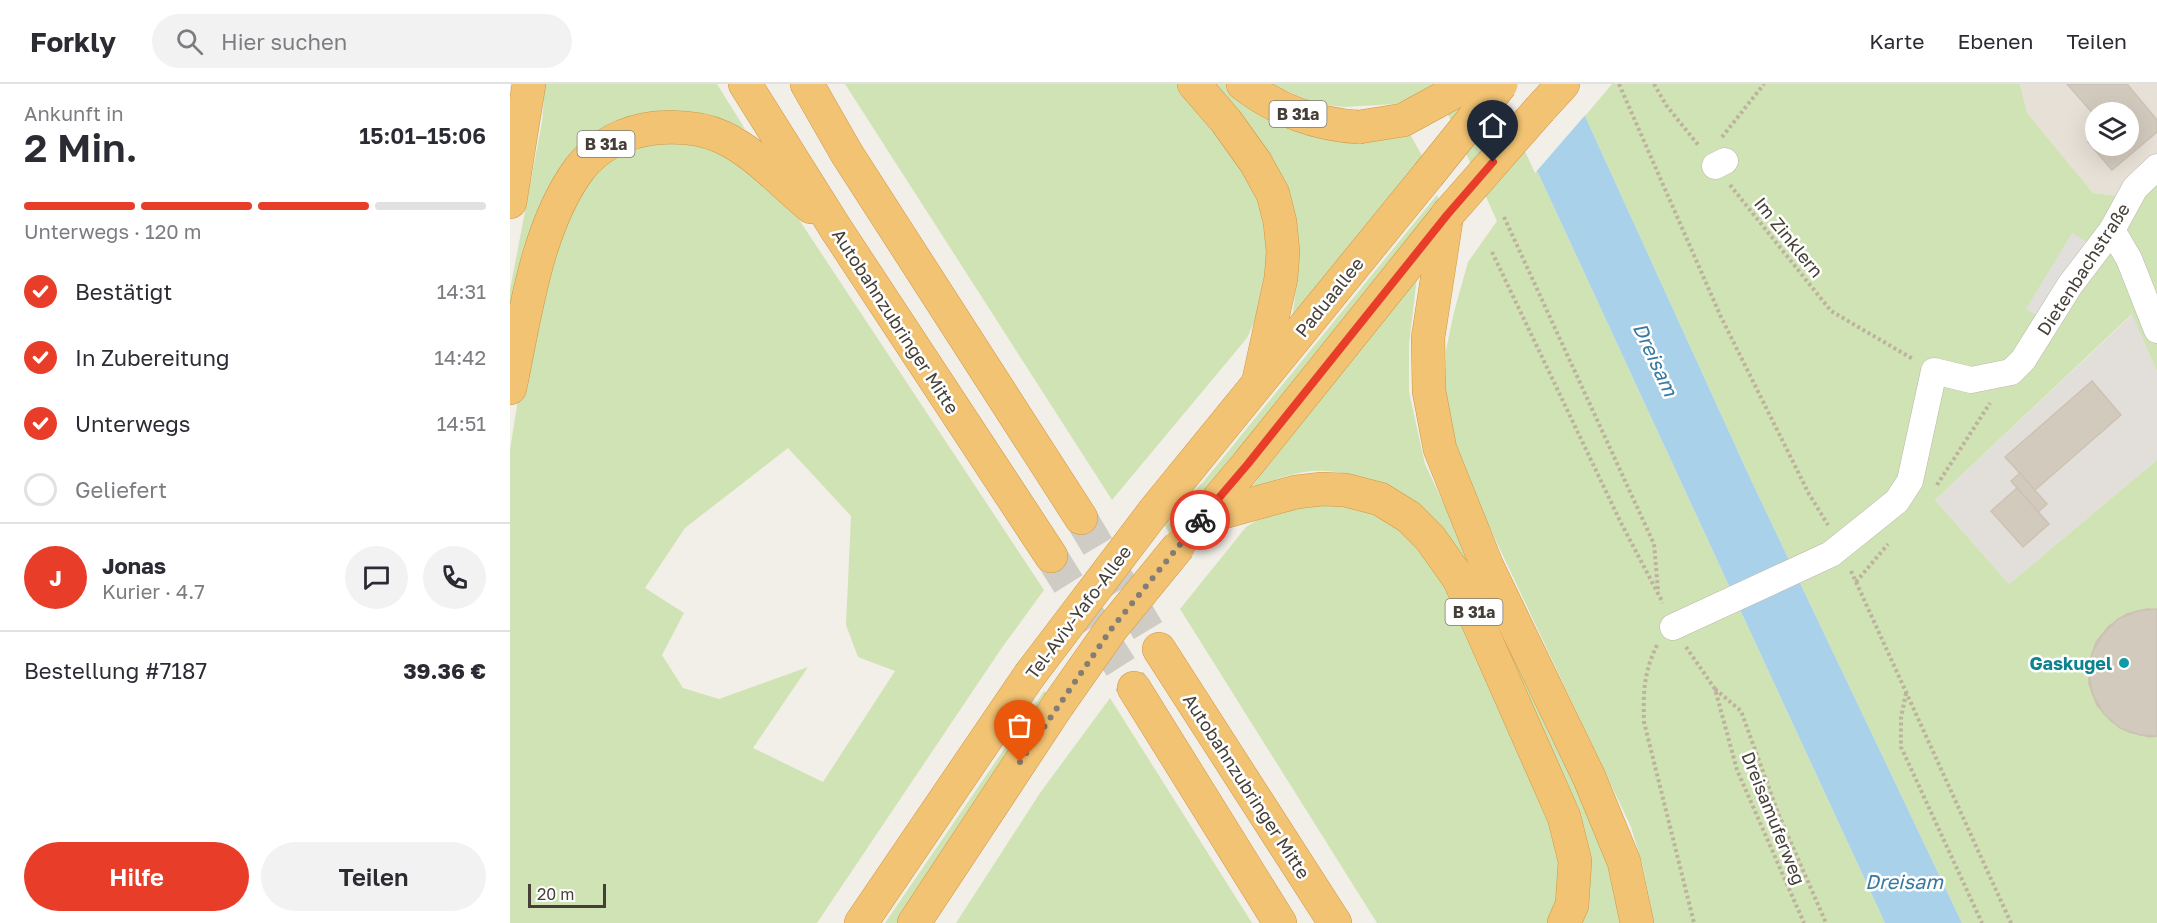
<!DOCTYPE html>
<html lang="de">
<meta charset="utf-8">
<style>
body{margin:0;font-family:"Golos Text",sans-serif;background:#f2f2f3;color:#2b2b33;height:100vh;display:flex;flex-direction:column;font-size:22px;white-space:nowrap}
*{box-sizing:border-box;margin:0}
p{font-size:20px;color:#7c7c81}
.icon{flex:none;width:33px;height:33px;fill:none;stroke:currentColor;stroke-width:2;stroke-linecap:round;stroke-linejoin:round}
.map{position:relative;flex:1;overflow:hidden}
.panel{display:flex;flex-direction:column;background:#fff;width:510px}
.panel>*{flex:none}
.buttons{position:absolute;left:1575px;top:18px;display:grid;gap:12px}
.buttons a{display:grid;place-items:center;width:54px;height:54px;border-radius:50%;background:#fff;box-shadow:0 6px 24px #0002;font-size:30px}
.scale{position:absolute;left:18px;bottom:15px;width:78px;box-sizing:border-box;padding-left:6px;border:3px solid #453f37;border-top:0;font-size:16px;line-height:21px;white-space:nowrap;color:#453f37;-webkit-text-stroke:4px #fff;paint-order:stroke}
.pin{position:absolute;display:grid;place-items:center;width:51px;height:51px;color:#fff;margin:-62px -26px;border-radius:50% 50% 50% 0;rotate:-45deg;box-shadow:0 0 6px #0007}
.pin .icon{rotate:45deg}
.courier{position:absolute;display:grid;place-items:center;width:60px;height:60px;margin:-30px;border:4px solid #e83e29;border-radius:50%;background:#fff;color:#222;box-shadow:0 2px 8px #0007}
.head em{font-style:normal;font-weight:600}
.head div{display:flex;flex-direction:column-reverse}
.head{display:flex;align-items:center;justify-content:space-between;height:102px;padding:0 24px}
h1{font-size:39px;font-weight:600;line-height:45px}
.bar{display:grid;grid-template-columns:repeat(4,1fr);gap:9px 6px;align-content:center;height:72px;padding:0 24px}
.bar i{height:8px;border-radius:4px;background:#e1e1e2}
.bar .selected{background:#e83e29}
.bar p{grid-column:span 4}
.line{display:flex;align-items:center;gap:15px;padding:0 24px;border-top:2px solid #e1e1e2}
.line div{flex:1}
.round{display:grid;place-items:center;flex:none;width:63px;height:63px;border-radius:32px;background:#f2f2f3}
ol{padding:0 24px;list-style:none}
li{display:flex;align-items:center;gap:18px;height:66px}
li p{margin-inline-start:auto}
li .icon{padding:6px;border-radius:50%;background:#e83e29;color:#fff;stroke-width:4}
li:last-child{color:#7c7c81}
li i{width:33px;height:33px;border:3px solid #e1e1e2;border-radius:50%}
.action{display:flex;gap:12px;margin-top:auto;padding:12px 24px}
.action a{flex:1;height:69px;border-radius:36px;background:#e83e29;color:#fff;font-size:24px;font-weight:600;line-height:69px;text-align:center}
.action a+a{background:#f2f2f3;color:#2b2b33}
header{display:flex;align-items:center;gap:36px;box-sizing:border-box;height:84px;padding:0 30px;background:#fff;border-bottom:2px solid #e1e1e2}
header strong{font-size:28px}
nav{display:flex;gap:33px;margin-inline-start:auto;font-size:21px}
.search{width:420px;height:54px;background:#f2f2f3;display:flex;align-items:center;gap:15px;box-sizing:border-box;padding:0 21px;border-radius:33px;color:#7c7c81;font-size:22px}
main{display:flex;flex:1;min-height:0}
.map>svg:first-child{display:block}
</style>
<header>
<strong>Forkly</strong>
<div class="search"><svg class="icon" aria-label="search" viewBox="0 0 24 24"><circle cx="10" cy="10" r="6"/><path d="M15 15l6 6"/></svg>Hier suchen</div>
<nav><a>Karte</a><a>Ebenen</a><a>Teilen</a></nav>
</header>
<main>
<section class="panel">
<div class="head"><div><h1>2 Min.</h1><p>Ankunft in</p></div><em>15:01–15:06</em></div>
<div class="bar"><i class="selected"></i><i class="selected"></i><i class="selected"></i><i></i><p>Unterwegs · 120 m</p></div>
<ol>
<li><svg class="icon" aria-label="check" viewBox="0 0 24 24"><path d="M5 12l5 5 9-10"/></svg>Bestätigt<p>14:31</p></li>
<li><svg class="icon" aria-label="check" viewBox="0 0 24 24"><path d="M5 12l5 5 9-10"/></svg>In Zubereitung<p>14:42</p></li>
<li><svg class="icon" aria-label="check" viewBox="0 0 24 24"><path d="M5 12l5 5 9-10"/></svg>Unterwegs<p>14:51</p></li>
<li><i></i>Geliefert</li>
</ol>
<div class="line" style="height:108px"><b class="round" style="background:#e83e29;color:#fff">J</b><div><b>Jonas</b><p>Kurier · 4.7</p></div><a class="round"><svg class="icon" aria-label="chat" viewBox="0 0 24 24"><path d="M4 5h16v11H9l-5 4z"/></svg></a><a class="round"><svg class="icon" aria-label="phone" viewBox="0 0 24 24"><path d="M5 4h4l2 5-3 2q2 4 5 5l2-3 5 2v4C11 20 4 13 5 4z"/></svg></a></div>
<div class="line" style="height:78px"><div>Bestellung #7187</div><b>39.36 €</b></div>
<div class="action"><a>Hilfe</a><a>Teilen</a></div>
</section>
<div class="map">
<svg width="1647" height="839" viewBox="0 0 1647 839">
<rect width="100%" height="100%" fill="#f2efe8"/>
<path fill="#e6e0d6" fill-rule="evenodd" d="M1510,0H1647V101L1632,115L1583,109L1517,29ZM1586,28H1618V62H1586Z"/>
<polygon fill="#e2ded9" points="1623,230 1647,287 1647,376 1499,500 1425,416"/>
<g fill="#d0e3b4" fill-rule="evenodd">
<polygon points="35,0 207,0 235,45 210,36 89,57 0,248 0,206 32,38"/>
<polygon points="335,0 667,0 707,44 744,96 761,154 750,225 737,254 602,416"/>
<polygon points="699,0 719,0 897,45 914,75 782,237 789,178"/>
<polygon points="760,0 987,0 1375,839 1144,839 1133,783 1121,743 962,406 945,360 936,308 936,266 944,228 958,178 987,137 925,2 886,20 833,23 808,20"/>
<polygon points="1102,0 1510,0 1517,29 1583,109 1632,115 1647,101 1647,287 1622,230 1425,416 1499,500 1647,376 1647,839 1452,839 1241,396 1075,32"/>
<path d="M140,56L212,61L284,128L534,506L491,565L307,839H0V366L10,302L53,142L85,85L111,69ZM278,364L341,432L336,541L348,573L385,587L313,698L243,664L298,583L209,615L173,604L152,571L174,529L135,504L175,444Z"/>
<polygon points="927,111 932,122 699,410 660,450 653,439 694,397"/>
<path d="M907,193L899,260V308L915,380L1078,727L1097,777L1110,839H1066L1077,772L888,409C858,395 828,383 794,388C776,391 758,399 741,404Z"/>
<polygon points="842,419 888,440 935,495 1023,685 1057,782 1040,839 867,839 670,525 736,443 759,429 779,421"/>
<polygon points="534,607 543,615 389,839 375,839"/>
<polygon points="600,614 742,839 446,839 530,709"/>
</g>
<polygon fill="#e1dfdc" points="1562,149 1577,158 1532,234 1516,225"/>
<polygon fill="#a9d2ea" points="987,0 1059,0 1075,32 1241,396 1452,839 1375,839"/>
<polygon fill="#f2efe8" points="984,0 1062,0 1077,29 1025,89"/>
<g fill="#d3cabe" stroke="#cdc2b2" stroke-width="1.5">
<polygon points="1557,0 1617,0 1647,36 1647,48 1602,86 1578,58 1586,52 1586,62 1618,62 1618,28 1586,28 1586,33"/>
<polygon points="1582,297 1611,331 1525,406 1495,373"/>
<polygon points="1510,389 1537,420 1528,428 1501,397"/>
<polygon points="1507,404 1539,440 1513,463 1481,427"/>
<polygon points="1637,525 1647,526 1647,652 1640,653 1619,648 1601,637 1587,621 1579,600 1579,579 1586,558 1599,542 1617,530"/>
<polygon points="1647,525 1647,652 1630,651 1610,644 1594,630 1583,611 1579,590 1582,569 1593,550 1608,535 1627,527"/>
</g>
<g fill="none" stroke-linecap="round" stroke-linejoin="round">
<g stroke="#cfccc5" stroke-width="33" stroke-dasharray="33 16" stroke-linecap="butt">
<polyline points="571,434 649,565"/>
<polyline points="541,472 624,604"/>
</g>
<defs>
<g id="minor">
<polyline points="1205,82 1215,77"/>
<polyline points="1602,146 1619,175 1647,246"/>
<polyline points="1163,543 1321,470 1387,417 1400,397 1424,287 1461,296 1501,288 1513,276 1560,201 1602,146 1625,104 1647,83"/>
</g>
<g id="highway">
<polyline points="235,0 326,145 541,472"/>
<polyline points="297,0 337,70 571,434"/>
<polyline points="684,0 716,37 746,79 763,110 770,138 773,168 771,194 749,295"/>
<path d="M733,0C766,26 808,41 849,43"/>
<polyline points="1030,25 1053,0"/>
<polyline points="0,118 19,0"/>
<polyline points="937,131 918,254 919,307 930,365 977,482 1079,693 1114,778 1127,839"/>
<path d="M0,304C15,233 26,143 70,84C88,61 117,47 145,44C168,42 190,43 212,53C245,68 273,100 301,123"/>
<polyline points="645,426 918,91"/>
<polyline points="692,434 786,408 812,405 835,406 870,415 899,433 920,454 949,495 1054,733 1065,777 1062,821 1054,839"/>
<polyline points="689,438 737,381 936,133"/>
<polyline points="649,565 825,839"/>
<polyline points="624,604 770,839"/>
<polyline points="351,839 519,592"/>
<polyline points="404,839 548,621"/>
</g>
</defs>
<use href="#minor" stroke="#bdb6ab" stroke-width="27"/>
<use href="#highway" stroke="#d09744" stroke-width="34"/>
<g stroke="#beb19e" stroke-width="4" stroke-dasharray="3 3" stroke-linecap="butt">
<polyline points="1109,0 1211,233 1299,410 1318,441"/>
<polyline points="1144,0 1156,21 1189,62"/>
<polyline points="1212,53 1254,0"/>
<polyline points="1220,101 1321,227 1403,275"/>
<polyline points="994,133 1144,460 1148,506"/>
<polyline points="982,168 1111,439 1153,519"/>
<polyline points="1427,401 1480,319"/>
<polyline points="1341,487 1501,839"/>
<polyline points="1346,498 1378,460"/>
<path d="M1147,561C1134,588 1133,608 1134,638L1184,839"/>
<polyline points="1176,563 1205,605 1227,686 1294,839"/>
<polyline points="1205,605 1231,627 1268,729 1316,839"/>
<polyline points="1396,609 1391,634 1391,663 1472,839"/>
</g>
<use href="#minor" stroke="#fff" stroke-width="26"/>
<use href="#highway" stroke="#f2c373" stroke-width="33"/>
<defs>
<g id="highway-bridge">
<polyline points="849,43 893,36 959,0"/>
<polyline points="918,91 991,0"/>
<polyline points="937,131 1030,25"/>
<polyline points="519,592 645,426"/>
<polyline points="548,621 602,544 669,462"/>
</g>
</defs>
<use href="#highway-bridge" stroke="#d09744" stroke-width="34" stroke-linecap="butt"/>
<use href="#highway-bridge" stroke="#f2c373" stroke-width="33"/>
</g>
<g fill="none" stroke-linecap="round" stroke-linejoin="round">
<polyline stroke="#827d75" stroke-width="6" stroke-dasharray="0 10.8" points="510,678 602,544 690,436"/>
<polyline stroke="#e83e29" stroke-width="8" points="690,436 737,381 937,131 983,78"/>
</g>
<circle fill="#0f9aa8" stroke="#fff" stroke-width="2" cx="1614" cy="579" r="6"/>
<g text-anchor="middle" dominant-baseline="central" stroke-width="5" stroke-linejoin="round" paint-order="stroke">
<g fill="#fff" stroke="#7d7973" stroke-width="1.5">
<rect x="759.5" y="17" width="57" height="26" rx="4.5"/>
<rect x="67.5" y="47" width="57" height="26" rx="4.5"/>
<rect x="935.5" y="515" width="57" height="26" rx="4.5"/>
</g>
<g font-size="16" font-weight="bold" fill="#453f37">
<text x="788" y="30">B 31a</text>
<text x="96" y="60">B 31a</text>
<text x="964" y="528">B 31a</text>
</g>
<g font-size="18" fill="#453f37" stroke="#fff">
<text transform="translate(1279 153) rotate(51)">Im Zinklern</text>
<text transform="translate(1573 185) rotate(-57)">Dietenbachstraße</text>
<text transform="translate(819 213) rotate(-51)">Paduaallee</text>
<text transform="translate(386 237) rotate(57)">Autobahnzubringer Mitte</text>
<text transform="translate(568 528) rotate(-53)">Tel-Aviv-Yafo-Allee</text>
<text transform="translate(737 702) rotate(57)">Autobahnzubringer Mitte</text>
<text transform="translate(1264 734) rotate(68)">Dreisamuferweg</text>
</g>
<g font-size="18" font-weight="bold" fill="#0d838f" stroke="#fff" text-anchor="end">
<text x="1602" y="579">Gaskugel</text>
</g>
<g font-size="20" font-style="italic" fill="#3779a0" stroke="#fff">
<text transform="translate(1146 275) rotate(65)">Dreisam</text>
<text x="1394" y="797">Dreisam</text>
</g>
</g>
</svg>
<div class="buttons">
<a><svg class="icon" aria-label="layers" viewBox="0 0 24 24"><path d="M12 4l9 5-9 5-9-5zM3 14l9 5 9-5"/></svg></a>
</div>
<div class="scale">20 m</div>
<div class="pin" style="left:510px;top:678px;background:#ea580c"><svg class="icon" aria-label="bag" viewBox="0 0 24 24"><path d="M5 8h14l-1 12H6zM9 8a3 3 0 0 1 6 0"/></svg></div>
<div class="pin" style="left:983px;top:78px;background:#1f2937"><svg class="icon" aria-label="home" viewBox="0 0 24 24"><path d="M3 11l9-7 9 7M6 9v11h12V9"/></svg></div>
<div class="courier" style="left:690px;top:436px"><svg class="icon" aria-label="bike" viewBox="0 0 24 24"><circle cx="6" cy="16" r="4"/><circle cx="18" cy="16" r="4"/><path d="M6 16l4-8h5l3 8M10 8l3 8H6M13 5h3"/></svg></div>
</div>
</main>
